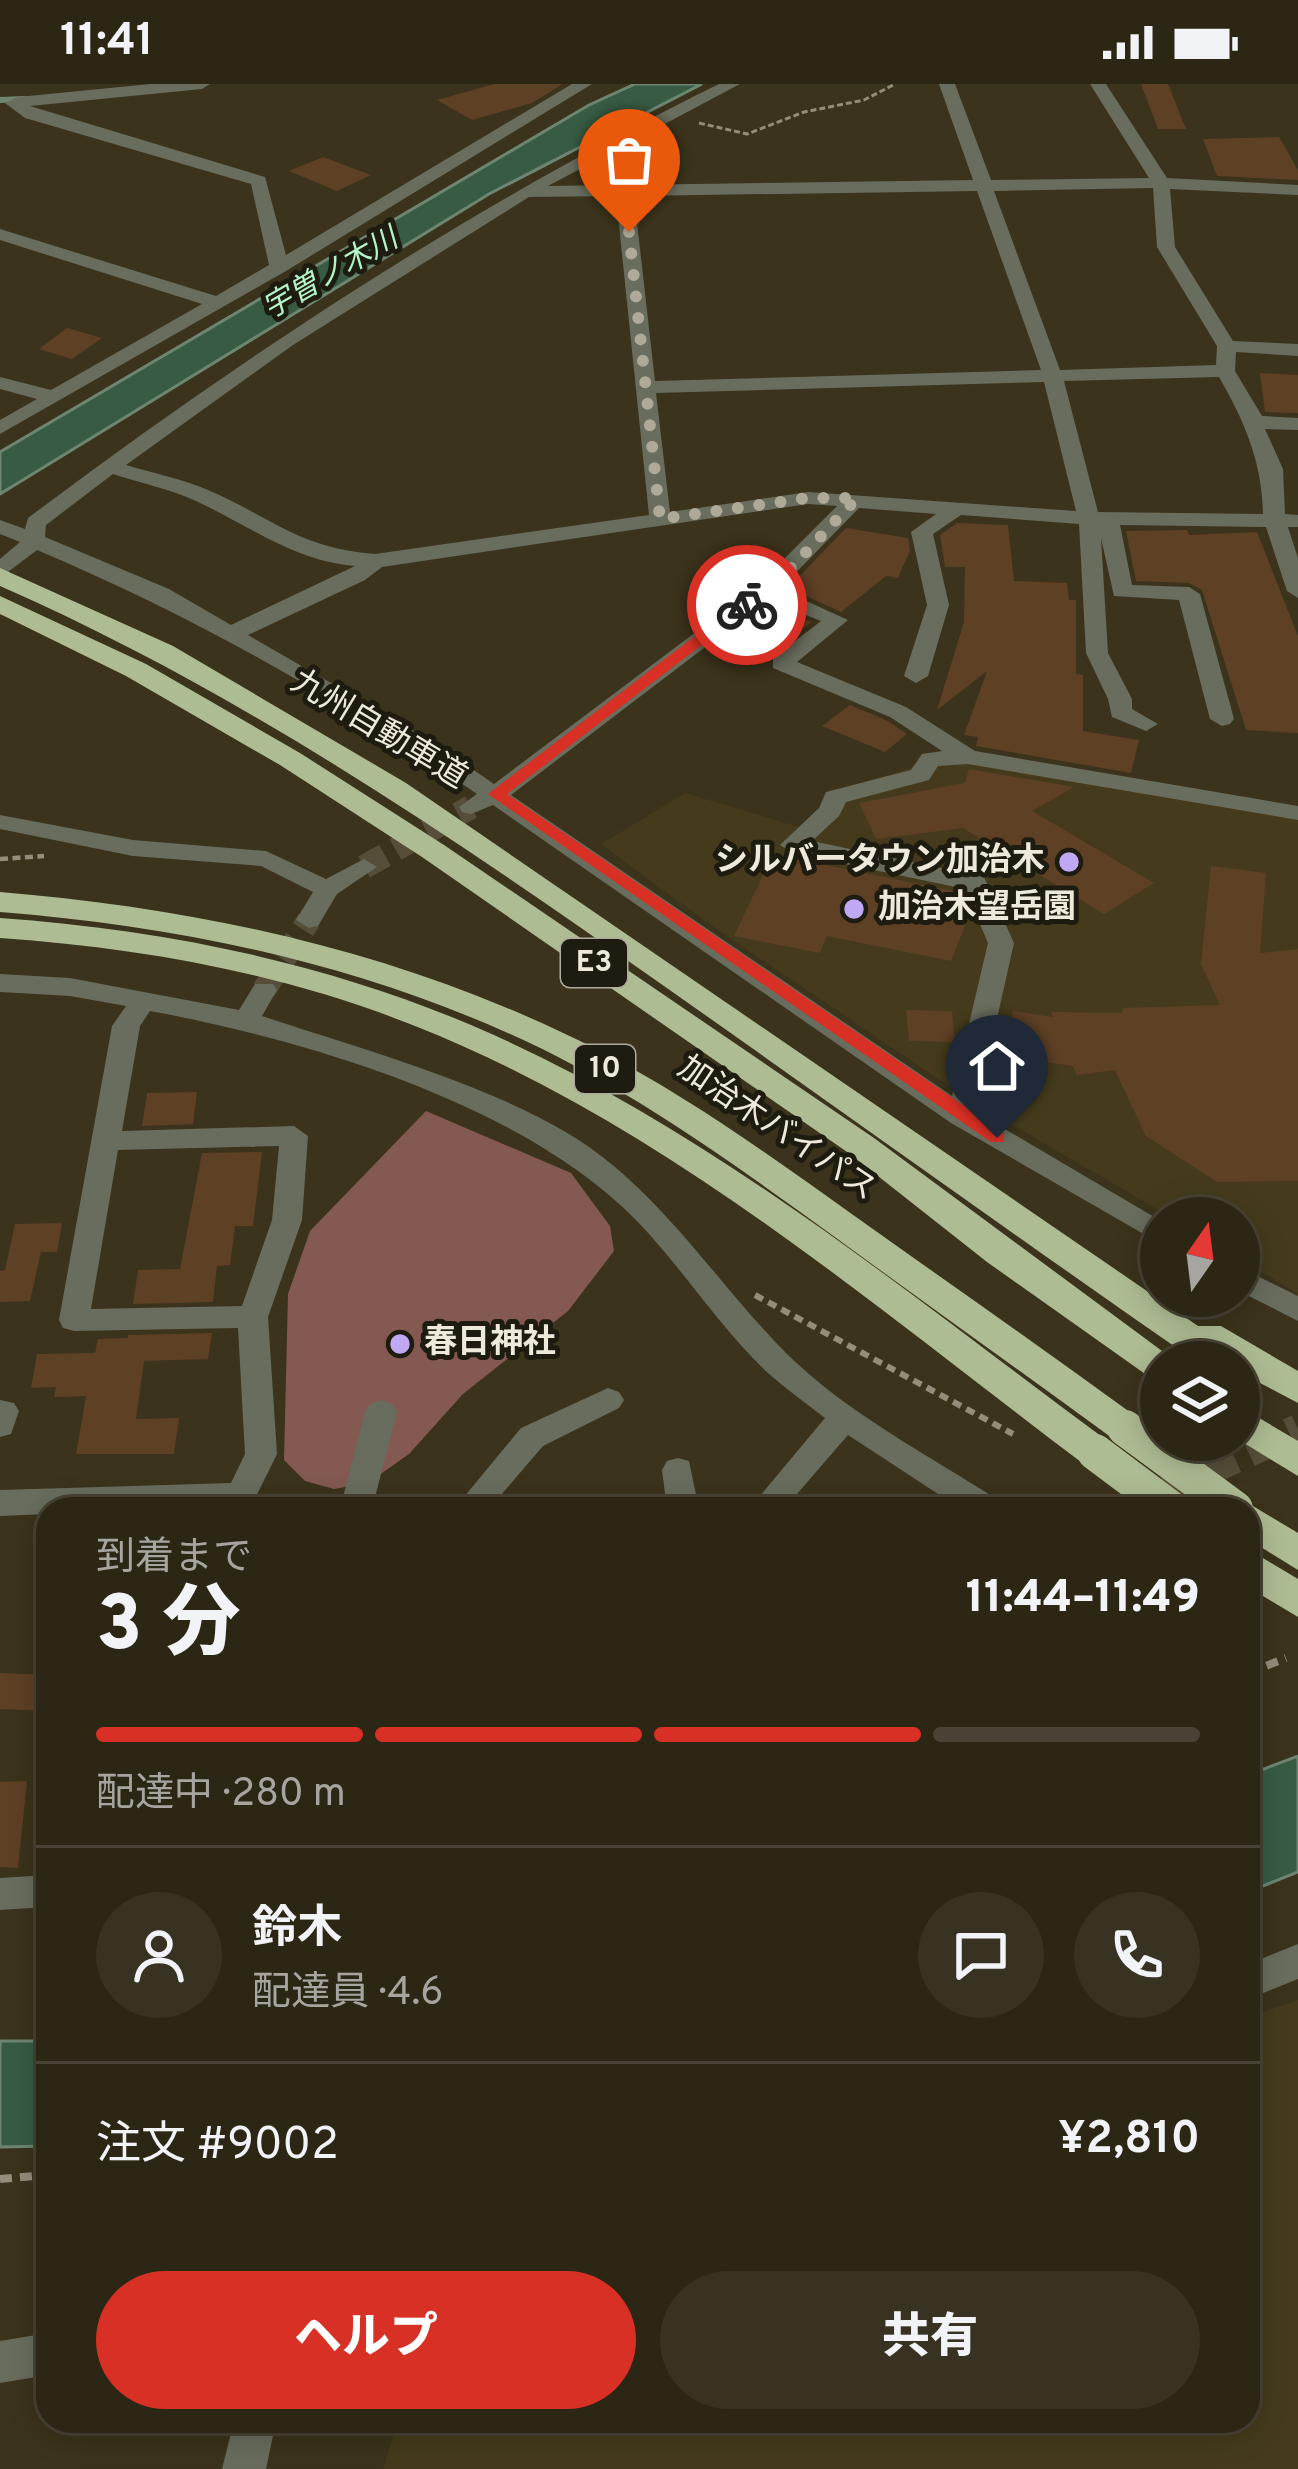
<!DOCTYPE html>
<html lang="ja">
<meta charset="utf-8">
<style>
body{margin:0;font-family:Overpass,"Noto Sans JP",sans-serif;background:#383222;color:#f1f3f6;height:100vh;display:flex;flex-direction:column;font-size:45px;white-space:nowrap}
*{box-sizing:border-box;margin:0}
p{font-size:39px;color:#a6a5a0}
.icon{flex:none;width:66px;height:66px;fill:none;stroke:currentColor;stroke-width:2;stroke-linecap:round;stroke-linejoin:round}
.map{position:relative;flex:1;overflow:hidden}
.drawer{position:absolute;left:36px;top:1413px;width:1224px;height:936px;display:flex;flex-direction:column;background:#2c2614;border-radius:36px;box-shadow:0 6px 30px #0003,0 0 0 3px #484334}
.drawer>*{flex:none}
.needle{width:78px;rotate:14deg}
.controls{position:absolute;left:1140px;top:1113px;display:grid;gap:24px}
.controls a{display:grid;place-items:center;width:120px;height:120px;border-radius:50%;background:#2c2614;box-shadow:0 6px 30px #0003,0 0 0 3px #484334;font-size:60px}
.pin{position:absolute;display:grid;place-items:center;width:102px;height:102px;color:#fff;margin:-123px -51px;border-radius:50% 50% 50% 0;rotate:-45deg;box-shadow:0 0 12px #0007}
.pin .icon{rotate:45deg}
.courier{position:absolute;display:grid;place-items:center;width:120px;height:120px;margin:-60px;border:9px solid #d93025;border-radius:50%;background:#fff;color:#222;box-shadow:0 3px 15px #0007}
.overview em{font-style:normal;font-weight:800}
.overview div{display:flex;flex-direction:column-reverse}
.overview{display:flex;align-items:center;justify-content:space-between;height:204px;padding:0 60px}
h1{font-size:78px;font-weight:800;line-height:90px}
.bar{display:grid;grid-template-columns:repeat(4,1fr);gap:18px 12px;align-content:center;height:144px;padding:0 60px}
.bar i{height:15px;border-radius:9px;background:#484334}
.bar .current{background:#d93025}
.bar p{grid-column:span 4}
.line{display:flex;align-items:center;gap:30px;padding:0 60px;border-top:3px solid #484334}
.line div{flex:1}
.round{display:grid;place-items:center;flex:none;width:126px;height:126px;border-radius:63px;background:#383222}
.primary-button{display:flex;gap:24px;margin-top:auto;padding:24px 60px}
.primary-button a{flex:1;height:138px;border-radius:72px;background:#d93025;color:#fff;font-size:48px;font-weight:800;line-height:138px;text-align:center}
.primary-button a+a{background:#383222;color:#f1f3f6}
.status{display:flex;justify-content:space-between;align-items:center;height:84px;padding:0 60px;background:#2c2614;direction:ltr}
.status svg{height:33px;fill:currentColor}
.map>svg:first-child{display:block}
</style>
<div class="status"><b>11:41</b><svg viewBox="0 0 49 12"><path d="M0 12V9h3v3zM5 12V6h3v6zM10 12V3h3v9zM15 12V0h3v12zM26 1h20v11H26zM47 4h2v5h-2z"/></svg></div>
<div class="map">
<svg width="1298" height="2385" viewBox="0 0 1298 2385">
<rect width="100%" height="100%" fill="#3b331b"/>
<g fill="#453b1c">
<polygon points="950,672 1298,731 1298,1210 1239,1174 1239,1134 1172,1134 965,1013 712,842 601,760 685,709 809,746 847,703"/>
<polygon points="1298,1916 1298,2385 383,2385 398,2337 1248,2337 1248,1933"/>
</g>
<polygon fill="#835951" points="426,1027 571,1089 610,1142 614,1167 568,1227 463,1310 409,1370 368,1399 334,1405 305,1397 284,1376 288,1210 310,1147"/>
<g fill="#375c43" stroke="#6e8671" stroke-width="3">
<polygon points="635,0 702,0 489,110 0,410 0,368 589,21"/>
<polygon points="1298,1672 1298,1788 1248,1808 1248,1691"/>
<polygon points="0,1957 48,1957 48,2062 0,2063"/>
</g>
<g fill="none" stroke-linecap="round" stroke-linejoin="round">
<polyline stroke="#6e8671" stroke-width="6" points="0,16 24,15"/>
</g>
<g fill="#5e4025">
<polygon points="494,0 563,0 532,19 472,36 437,16"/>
<polygon points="1141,0 1168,0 1186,45 1158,45"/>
<polygon points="1279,53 1298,86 1298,96 1217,92 1203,55"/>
<polygon points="323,73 371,91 337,107 289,87"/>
<polygon points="67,244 102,254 72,275 39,265"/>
<polygon points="1260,289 1298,291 1298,329 1265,328"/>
<polygon points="957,439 1008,441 1014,497 1067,499 1069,516 1076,516 1076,590 1083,591 1083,647 1139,656 1131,689 976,662 978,653 964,651 987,587 937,626 964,538 965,483 945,483 940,451"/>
<polygon points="846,444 908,454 910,466 898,494 886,492 841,528 788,504"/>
<polygon points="1187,446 1189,451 1257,448 1298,552 1298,649 1246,646 1202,506 1189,499 1136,497 1126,447"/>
<polygon points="768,521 812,538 765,572 724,555"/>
<polygon points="850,621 888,637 907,650 885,668 822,642"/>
<polygon points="969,685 1074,703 1032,727 1154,799 1104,830 963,744 876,755 859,719 965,699"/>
<polygon points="780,772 958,808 954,821 970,829 951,877 827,852 820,869 734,852 765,787 772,789"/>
<polygon points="1211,782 1266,789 1260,869 1298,865 1298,1097 1217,1098 1146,1052 1115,986 1077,991 1073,982 1004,972 1013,927 1053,933 1051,928 1122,929 1123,924 1220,921 1201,880"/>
<polygon points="906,926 952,927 955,958 909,957"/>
<polygon points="197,1008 193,1040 142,1042 147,1009"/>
<polygon points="262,1068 253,1142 235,1142 230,1181 217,1182 213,1218 133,1220 138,1186 180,1185 202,1069"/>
<polygon points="62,1139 57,1168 41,1168 30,1217 0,1218 0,1187 5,1186 15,1140"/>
<polygon points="212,1249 208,1275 144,1277 136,1335 179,1334 174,1370 76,1370 86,1312 54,1313 56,1303 31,1304 37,1270 95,1269 98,1255 128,1254 128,1251"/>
<polygon points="0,1589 48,1591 48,1627 0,1625"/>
<polygon points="27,1697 18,1784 0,1783 0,1698"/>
</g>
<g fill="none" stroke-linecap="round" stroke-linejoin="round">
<g stroke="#564e38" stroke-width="24" stroke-dasharray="24 12" stroke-linecap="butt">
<polyline points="364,783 471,723"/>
<polyline points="264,906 309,836"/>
</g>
<polyline stroke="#564e38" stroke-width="30" stroke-dasharray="30 15" stroke-linecap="butt" points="1126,1425 1298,1345"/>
<polyline stroke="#948d7a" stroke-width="3" stroke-dasharray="6 3" stroke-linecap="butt" points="699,39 747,50 804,28 864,16 895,0"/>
<polyline stroke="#948d7a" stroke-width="4.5" stroke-dasharray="8 4.5" stroke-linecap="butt" points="0,775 44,772"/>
<polyline stroke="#948d7a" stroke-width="6" stroke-dasharray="9 6" stroke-linecap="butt" points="755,1211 1013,1350"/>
<g stroke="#948d7a" stroke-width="8" stroke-dasharray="12 8" stroke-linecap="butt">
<polyline points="1248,1589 1286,1574"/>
<polyline points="0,2095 48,2091"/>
</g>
<g fill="#686d5d" fill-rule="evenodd">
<polygon points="151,0 210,0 202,5 30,22 265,93 286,171 572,0 592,0 286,187 0,350 0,336 37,315 0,305 0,293 51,306 202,220 0,156 0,145 216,212 269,181 251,100 25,34 5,19 18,13"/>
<path d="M719,0H740L548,102L973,96L939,0H955L991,96L1149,94L1090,0H1106L1167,94L1298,101V111L1170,105L1175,163L1233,257L1298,260V272L1236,268L1235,287L1262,332L1298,334V346L1265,345L1283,385L1285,430L1298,431V443H1288L1298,474V514L1287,507L1266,443L1120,441L1132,501L1189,503L1200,510L1234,635L1230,640L1222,642L1210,635L1179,516L1114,512L1101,454L1108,569L1132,615V625L1158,640L1146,647L1112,633L1108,615L1086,569L1079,440L961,431L933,450L949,521L928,592L916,599L904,592L927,521L911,448L936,430L859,424L780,505L848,536L797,578L906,623L975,667L1298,722V736L968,680L938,682L929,696L846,718L839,732L812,757L984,793L1014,859L976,1028L1161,1137V1160L951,1039L493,721L471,730L462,728L459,723L477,710C339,614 191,531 37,466L0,494V475L20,458L0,450V436L25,445L28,434C246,270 473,121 719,0ZM1153,104L1157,163L1217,262L1216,281L1060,286L994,107ZM977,107L1041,286L655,297L634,112ZM616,112L649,431L375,470C299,464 273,434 208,406C182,395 153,389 126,381L293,261L529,113ZM1219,293C1245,338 1262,378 1263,430L1098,428L1064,297ZM1044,298L1076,427L808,408L670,428L656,309ZM113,390C140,399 170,405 196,417C250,442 294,477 355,482L231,541L169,505L45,453L46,441ZM808,420L837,422L757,502L494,700L433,658L248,551L365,496L382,483ZM767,516L821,537L773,574V584L890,633L942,667L922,670L911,686L826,708L819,724L780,761L793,769L965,805L988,859L952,1012L511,711Z"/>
<polygon points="0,731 133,756 266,767 326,795 364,775 377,783 337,810 318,842 309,844 296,836 313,808 261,782 133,772 0,745"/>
<path d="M0,890L70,894L239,926L255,900H273L277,906L262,932C358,964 483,998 569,1050C659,1104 715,1198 787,1270C847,1329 928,1371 998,1416L1002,1425H961L848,1351L784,1425H749L825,1334C806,1319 786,1305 768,1289C720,1244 683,1185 637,1137C523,1020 307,956 150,927L140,942L122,1047L294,1042L308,1052L302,1136L268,1233L277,1370L250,1425H48V1430L0,1432V1406L231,1399L245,1370L238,1244L74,1247L63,1244L59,1236L112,942L126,922L70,912L0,908ZM279,1062L272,1136L242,1222L91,1225L118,1066Z"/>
<polygon points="1239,1183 1298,1212 1298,1237 1239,1207"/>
<polygon points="608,1304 619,1308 624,1316 619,1324 543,1362 489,1425 454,1425 521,1344"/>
<polygon points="0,1316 14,1319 19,1327 11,1350 0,1353"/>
<polygon points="381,1316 392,1320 397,1328 372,1425 340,1425 365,1328 370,1320"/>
<polygon points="678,1374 689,1377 699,1425 667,1425 662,1386 667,1377"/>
<polygon points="48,1791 48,1823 0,1826 0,1794"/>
<polygon points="1298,1860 1298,1895 1248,1915 1248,1880"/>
<polygon points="48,2249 48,2291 0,2299 0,2257"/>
<polygon points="234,2337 276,2337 266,2385 222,2385"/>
</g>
<g fill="#aebc93" fill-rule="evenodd">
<path d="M0,484L173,562L406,699L1198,1242H1221L1298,1287V1319L1239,1288V1278H1197C1015,1152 835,1022 654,895C445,748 235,605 0,502Z"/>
<polygon points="0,512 146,580 300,669 444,761 874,1054 1177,1278 1161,1278 1161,1296 1148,1292 987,1178 850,1070 422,773 280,681 126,592 0,530"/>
<path d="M0,808C207,825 409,870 596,965C688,1012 772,1073 856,1133C950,1200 1045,1266 1138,1334L1144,1344L1138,1354L1125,1358L1112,1354C1019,1286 925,1219 832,1151C727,1075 621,998 501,946C341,876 174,842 0,828Z"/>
<path d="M0,834C170,846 338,881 494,951C719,1052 912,1213 1109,1358L1114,1368L1109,1378L1095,1383L1081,1378C871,1220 663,1040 415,942C282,889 143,864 0,854Z"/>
<polygon points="1239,1322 1298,1357 1298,1392 1239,1356"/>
<polygon points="1248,1419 1298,1449 1298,1486 1248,1455 1248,1425 1233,1425"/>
<polygon points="1248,1465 1298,1495 1298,1533 1248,1503"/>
</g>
<g stroke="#aebc93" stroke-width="36">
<polyline points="1125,1344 1235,1425"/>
<polyline points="1095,1368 1171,1425"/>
</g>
</g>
<polygon fill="#d93025" points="741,517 754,521 507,710 1004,1049 1004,1058 991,1058 488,710"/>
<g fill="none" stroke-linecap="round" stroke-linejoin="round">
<polyline stroke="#afa998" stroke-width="12" stroke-dasharray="0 21.6" points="629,148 660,435 808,414 857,414 794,481 747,521"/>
</g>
<g fill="#c0a8f4" stroke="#1e1b11" stroke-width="4.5">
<circle cx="1069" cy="778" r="12"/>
<circle cx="854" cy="825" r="12"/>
<circle cx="400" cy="1260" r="12"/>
</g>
<g text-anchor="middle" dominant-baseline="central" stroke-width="10" stroke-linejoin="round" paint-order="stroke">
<g font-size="30" font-style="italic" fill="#b4f4c8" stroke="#1e1b11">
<text transform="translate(331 191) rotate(-30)">宇曽ノ木川</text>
</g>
<g fill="#1e1b11" stroke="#b0ab9e" stroke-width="3">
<rect x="561" y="855" width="66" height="48" rx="9"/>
<rect x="575" y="961" width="60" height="48" rx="9"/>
</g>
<g font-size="30" font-weight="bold" fill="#eee9db">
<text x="594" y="879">E3</text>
<text x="605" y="985">10</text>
</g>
<g font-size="33" fill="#eee9db" stroke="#1e1b11">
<text transform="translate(378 647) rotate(31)">九州自動車道</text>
<text transform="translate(776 1046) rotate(34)">加治木バイパス</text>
</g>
<g font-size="33" font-weight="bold" fill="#eee9db" stroke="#1e1b11" text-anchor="start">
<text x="1045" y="778" text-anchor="end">シルバータウン加治木</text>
<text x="878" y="825">加治木望岳園</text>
<text x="424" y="1260">春日神社</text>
</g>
</g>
</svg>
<div class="controls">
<a><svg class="needle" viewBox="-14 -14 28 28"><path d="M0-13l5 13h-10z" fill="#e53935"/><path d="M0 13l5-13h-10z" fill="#a6a5a0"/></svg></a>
<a><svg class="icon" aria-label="layers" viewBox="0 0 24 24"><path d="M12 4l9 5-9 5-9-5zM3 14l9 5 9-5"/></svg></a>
</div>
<div class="pin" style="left:629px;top:148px;background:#ea580c"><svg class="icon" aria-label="bag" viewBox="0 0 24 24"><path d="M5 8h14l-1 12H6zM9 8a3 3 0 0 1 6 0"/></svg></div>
<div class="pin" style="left:997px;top:1054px;background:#1f2937"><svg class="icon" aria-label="home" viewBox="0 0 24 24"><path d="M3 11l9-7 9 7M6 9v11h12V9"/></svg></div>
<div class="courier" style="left:747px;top:521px"><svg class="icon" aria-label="bike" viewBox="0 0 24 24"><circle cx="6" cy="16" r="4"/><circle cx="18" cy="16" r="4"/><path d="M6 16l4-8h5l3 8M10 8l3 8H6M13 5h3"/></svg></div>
<section class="drawer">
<div class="overview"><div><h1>3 分</h1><p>到着まで</p></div><em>11:44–11:49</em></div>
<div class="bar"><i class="current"></i><i class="current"></i><i class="current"></i><i></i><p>配達中 · 280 m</p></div>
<div class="line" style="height:216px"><a class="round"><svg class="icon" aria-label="person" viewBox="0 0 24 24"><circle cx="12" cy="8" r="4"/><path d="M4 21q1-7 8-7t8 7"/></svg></a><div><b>鈴木</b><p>配達員 · 4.6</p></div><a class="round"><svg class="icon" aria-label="chat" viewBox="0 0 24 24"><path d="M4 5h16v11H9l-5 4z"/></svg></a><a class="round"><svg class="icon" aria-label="phone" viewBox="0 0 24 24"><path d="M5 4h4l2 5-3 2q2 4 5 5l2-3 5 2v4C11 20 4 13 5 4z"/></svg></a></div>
<div class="line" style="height:156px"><div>注文 #9002</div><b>¥2,810</b></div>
<div class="primary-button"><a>ヘルプ</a><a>共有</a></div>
</section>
</div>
